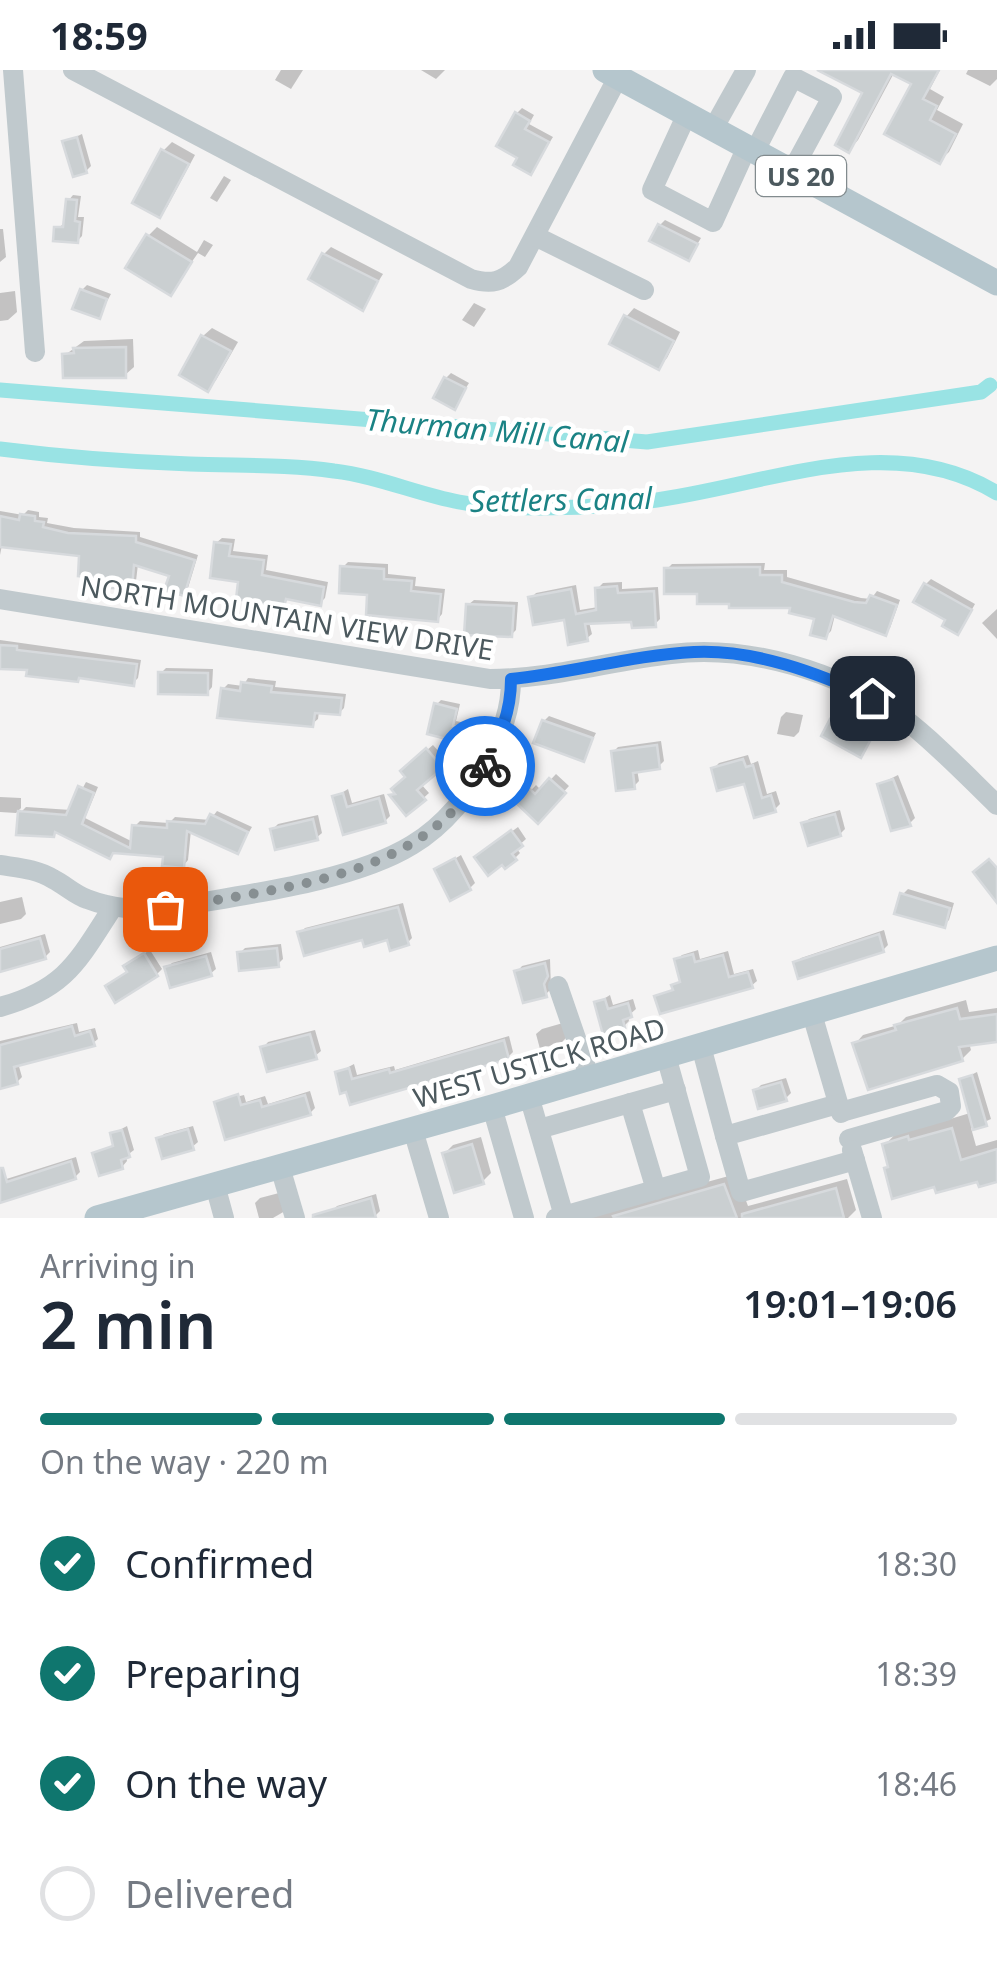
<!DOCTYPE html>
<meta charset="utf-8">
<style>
body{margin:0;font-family:"Noto Sans",sans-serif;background:#f2f2f3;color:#1f2937;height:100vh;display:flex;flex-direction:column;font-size:38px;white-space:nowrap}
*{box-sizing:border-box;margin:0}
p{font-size:32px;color:#747a83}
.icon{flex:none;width:55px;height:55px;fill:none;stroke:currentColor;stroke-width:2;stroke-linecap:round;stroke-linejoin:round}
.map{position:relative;height:1148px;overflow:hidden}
.drawer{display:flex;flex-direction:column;background:#fff;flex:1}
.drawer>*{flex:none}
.pin{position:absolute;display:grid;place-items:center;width:85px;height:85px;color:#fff;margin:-42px;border-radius:20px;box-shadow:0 5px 15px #0006}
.courier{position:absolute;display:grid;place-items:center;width:100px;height:100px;margin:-50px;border:8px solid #1a73e8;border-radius:50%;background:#fff;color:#222;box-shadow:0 2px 12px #0007}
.summary em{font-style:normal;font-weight:600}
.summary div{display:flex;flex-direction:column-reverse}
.summary{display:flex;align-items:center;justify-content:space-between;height:170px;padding:0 40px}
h1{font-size:65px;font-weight:600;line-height:75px}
.bar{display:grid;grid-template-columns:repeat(4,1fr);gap:15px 10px;align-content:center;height:120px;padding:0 40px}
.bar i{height:12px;border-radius:8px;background:#e0e1e3}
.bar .current{background:#0f766e}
.bar p{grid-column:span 4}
ol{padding:0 40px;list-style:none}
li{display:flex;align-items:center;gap:30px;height:110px}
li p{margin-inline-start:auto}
li .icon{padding:10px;border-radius:50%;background:#0f766e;color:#fff;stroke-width:4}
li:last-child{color:#747a83}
li i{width:55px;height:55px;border:5px solid #e0e1e3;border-radius:50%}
.status{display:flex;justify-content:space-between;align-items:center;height:70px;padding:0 50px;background:#fff;direction:ltr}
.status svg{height:28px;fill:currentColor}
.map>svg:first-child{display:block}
</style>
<div class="status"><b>18:59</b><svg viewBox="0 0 49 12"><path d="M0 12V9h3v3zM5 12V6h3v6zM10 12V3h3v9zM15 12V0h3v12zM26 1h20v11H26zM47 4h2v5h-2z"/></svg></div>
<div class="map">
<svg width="997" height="1148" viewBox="0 0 997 1148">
<rect width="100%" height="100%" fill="#f4f3f3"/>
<g fill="#0003">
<polygon points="281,0 303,0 291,19 275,10"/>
<polygon points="421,0 445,0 436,9"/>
<polygon points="823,0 940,0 930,19 944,27 937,40 963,54 949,82 939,91 914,13 894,3 858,70 849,80 866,22"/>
<polygon points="968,0 997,0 997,9 990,16 966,4"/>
<polygon points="522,38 534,45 529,54 553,67 531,102 521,87 517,43"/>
<polygon points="82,64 91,96 86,101 65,72"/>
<polygon points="172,72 195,85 167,137 159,145 163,81"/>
<polygon points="224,106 231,110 217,132 210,128"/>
<polygon points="73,125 81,126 78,147 84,147 82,166 77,171 57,158 66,153 68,131"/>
<polygon points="665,150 701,168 689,188 660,155"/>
<polygon points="157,157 197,182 204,170 213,175 205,187 198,183 170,223 148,166"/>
<polygon points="0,159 3,159 6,187 0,192"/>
<polygon points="331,177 383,204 362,238 324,184"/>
<polygon points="87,215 111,224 99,246 82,220"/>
<polygon points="15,221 17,242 8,250 0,251 0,223"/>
<polygon points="474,233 486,239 474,257 462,250"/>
<polygon points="634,238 680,262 667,288 658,297 626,247"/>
<polygon points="212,258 238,272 216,310 208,319 203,266"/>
<polygon points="133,269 134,297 125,305 65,285 84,271"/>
<polygon points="451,303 469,313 454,337 446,308"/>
<polygon points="28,440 39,442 39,447 48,448 47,453 74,458 140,462 140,467 198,485 188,518 183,523 172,504 138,494 136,511 131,516 82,484 2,475 0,485 0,441 23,445"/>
<polygon points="222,468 235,469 233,481 268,485 266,500 328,512 325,528 320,533 289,528 283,535 241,510 216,473"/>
<polygon points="348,492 388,494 388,504 416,507 415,516 445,519 442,544 437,550 343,497"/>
<polygon points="765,493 764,500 787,500 787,507 861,528 871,529 877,521 900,530 890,558 885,563 835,545 831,561 826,566 817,547 794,536 732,531 699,522 667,499 672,494"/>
<polygon points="931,509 975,534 962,557 926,514"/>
<polygon points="622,512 622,519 658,517 660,549 655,554 634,549 589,552 592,564 586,569 566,547 531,528 536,523 576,515 580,540 598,537 597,519 603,513"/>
<polygon points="474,530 518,532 516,560 511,565 468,535"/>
<polygon points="997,539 997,569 982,553"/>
<polygon points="0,570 141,590 138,608 133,613 0,596"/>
<polygon points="166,598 213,599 212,617 207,623 161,603"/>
<polygon points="248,608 276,611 275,617 346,624 344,638 339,643 319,641 318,649 312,654 223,619 228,614 243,616"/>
<polygon points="441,630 460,634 456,651 465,653 457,669 436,635"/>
<polygon points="786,642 803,645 799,662 794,667 777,664 781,647"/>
<polygon points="549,646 596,663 583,689 544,651"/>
<polygon points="837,646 874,665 860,685 832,651"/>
<polygon points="661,671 664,691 659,696 637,699 639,711 634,716 613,682 618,677"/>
<polygon points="433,675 447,691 421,714 429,723 407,743 392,726 408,707 408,696"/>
<polygon points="748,685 751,694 758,691 767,724 776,721 780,734 774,740 756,745 746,711 714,698 719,693"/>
<polygon points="556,704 569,716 538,750 519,733 536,715 541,720"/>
<polygon points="898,705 915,748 910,753 880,714"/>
<polygon points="86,712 98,717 85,748 133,772 135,756 140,751 169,753 175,747 210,750 217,741 252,757 238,781 191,760 188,790 183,796 166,785 115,781 58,760 53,765 19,762 21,738 16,743 0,742 0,727 21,728 21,742 26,737 71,740"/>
<polygon points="348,719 352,733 384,724 390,746 385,751 345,762 335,727"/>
<polygon points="840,740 845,759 840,764 804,754 809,749"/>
<polygon points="318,745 322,763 316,768 273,759 278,754"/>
<polygon points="518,757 526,769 516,778 520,783 515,788 482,783"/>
<polygon points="461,785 475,813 470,818 438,799"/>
<polygon points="908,819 954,833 949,850 944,855 902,825"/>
<polygon points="22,827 26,844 21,849 0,854 0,832"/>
<polygon points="403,833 412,868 407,873 388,867 300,863 305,858"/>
<polygon points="884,860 888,875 883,880 795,893 801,888"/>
<polygon points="45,864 50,882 45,887 0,900 0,877"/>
<polygon points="281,874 283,889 278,894 240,883 245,878"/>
<polygon points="150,880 162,899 156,905 108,916 129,901 126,896 131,891"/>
<polygon points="698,880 700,889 728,881 734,904 753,899 757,911 751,916 657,926 675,918 682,909 676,890 682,885"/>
<polygon points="211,882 216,899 210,904 167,898 172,893"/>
<polygon points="550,889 551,919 546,924 517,902 522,896"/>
<polygon points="610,925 613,935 633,929 636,939 628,946 629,951 624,956 597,933"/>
<polygon points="966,930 969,942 997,938 997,971 969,973 971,980 962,989 855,974 863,965 898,955 906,947"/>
<polygon points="77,953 79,962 95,958 98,969 93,973 18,993 22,1007 17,1012 0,1005 0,971"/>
<polygon points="563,953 567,967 562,972 540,979 536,964 542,959"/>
<polygon points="315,960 321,981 315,986 263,978 268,972"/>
<polygon points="509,966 513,982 508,987 351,1032 337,1003 354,994 357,1005 394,996 395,1000"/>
<polygon points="977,1002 991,1049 971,1058 976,1076 997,1070 997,1109 936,1114 890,1096 885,1075 900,1059 924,1057 970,1043 961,1010"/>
<polygon points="786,1008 791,1023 785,1029 756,1020 761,1015"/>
<polygon points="310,1021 315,1038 310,1043 216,1032 244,1025 246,1032 265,1026 268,1034"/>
<polygon points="127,1056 134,1080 126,1086 127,1091 122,1097 95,1084 115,1074 112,1064"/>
<polygon points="193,1056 198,1072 192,1077 159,1069 164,1064"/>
<polygon points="481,1067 491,1103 482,1112 445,1083 453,1075"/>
<polygon points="76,1087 80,1102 75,1107 0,1130 0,1111"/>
<polygon points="736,1104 748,1136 847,1109 856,1140 848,1148 576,1148"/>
<polygon points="279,1123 285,1141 273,1148 259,1148 255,1133 260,1128"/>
<polygon points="376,1124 380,1141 375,1146 334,1148 332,1141 337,1136"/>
</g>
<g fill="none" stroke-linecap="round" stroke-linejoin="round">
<g stroke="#99e3e4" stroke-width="15">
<polyline points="0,320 647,372 981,322 990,315"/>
<path d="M0,379C63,387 126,392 190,394C237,396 287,394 334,401C377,406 417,424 459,432C511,442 596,438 649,431C763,417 889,357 997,423"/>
</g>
</g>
<g fill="#cacfd1" stroke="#d7dadd" stroke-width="2.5">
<polygon points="817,0 939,0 923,29 937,36 930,50 956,64 940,94 884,64 911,14 891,4 849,83 835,75 862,23"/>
<polygon points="515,42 530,51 525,59 549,72 531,105 513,95 517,88 496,76"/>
<polygon points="77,67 87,103 73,107 62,71"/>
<polygon points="161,79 189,94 160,148 132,133"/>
<polygon points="66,129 77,130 75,151 80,152 78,173 53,171 54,157 63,157"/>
<polygon points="658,154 698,174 689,191 649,171"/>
<polygon points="146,164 192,192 171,226 125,198"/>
<polygon points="322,183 378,211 363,241 308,209"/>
<polygon points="80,219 107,229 100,249 72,239"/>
<polygon points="624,245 674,271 659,300 609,274"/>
<polygon points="201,265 231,281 208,322 179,305"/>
<polygon points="126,277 126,308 63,308 62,284 74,283 73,278"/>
<polygon points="444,307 466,318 455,340 433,328"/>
<polygon points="20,444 35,446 35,451 44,452 43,457 68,463 136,466 136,472 195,490 184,526 164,520 169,506 134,495 132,519 112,518 113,509 78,506 79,486 0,477 0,446 19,450"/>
<polygon points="214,472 231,474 229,486 264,490 262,505 324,517 321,536 286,529 284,538 236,529 238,512 210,508"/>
<polygon points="340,496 384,499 384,509 412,511 411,521 441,524 438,552 366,545 367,525 339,523"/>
<polygon points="738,497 760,497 760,505 782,505 782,512 854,532 866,533 870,525 897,535 886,566 833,546 826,569 810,565 814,549 789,543 790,538 729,538 729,534 697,534 697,524 664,524 664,498"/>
<polygon points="924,513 972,540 958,565 942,556 945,550 913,532"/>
<polygon points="617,516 618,523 654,521 656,557 632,558 631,552 585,554 588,571 568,575 564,550 533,555 528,527 571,519 576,544 596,540 595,518"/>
<polygon points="466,534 514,536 512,567 464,565"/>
<polygon points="0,575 17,576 17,580 137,594 134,616 79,608 78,612 26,606 27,600 0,599"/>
<polygon points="158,602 208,603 208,625 158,624"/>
<polygon points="241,612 272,616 271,622 342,628 340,645 315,643 313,657 217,648 221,618 240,621"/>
<polygon points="434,633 457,639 453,656 462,658 458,672 427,664"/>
<polygon points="830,649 870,671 861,688 821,666"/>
<polygon points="542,650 593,668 584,692 533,673"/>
<polygon points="657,675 660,699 633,703 635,719 616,721 611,681"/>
<polygon points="426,678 443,698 417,720 426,730 406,746 389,725 395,724 391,719 405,707 400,701"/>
<polygon points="743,689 746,697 753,695 762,728 771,725 776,742 754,748 744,714 717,721 711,698"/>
<polygon points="549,708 566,723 538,754 516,733 529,718 535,724"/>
<polygon points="893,709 911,756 891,761 877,714"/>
<polygon points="78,716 94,723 82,754 130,778 132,755 167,758 167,751 205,754 210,744 248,762 238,784 187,761 184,798 162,796 163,787 113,783 110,789 55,762 54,767 16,765 18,741 66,745"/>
<polygon points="343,723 347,737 379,728 386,753 343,765 332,726"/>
<polygon points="835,744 841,766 808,776 801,753"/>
<polygon points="313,749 318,770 275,780 270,759"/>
<polygon points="511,760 523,776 512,784 517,790 505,799 502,795 488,806 474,787"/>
<polygon points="455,788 471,820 450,831 434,799"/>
<polygon points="989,789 997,798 997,833 973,802"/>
<polygon points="900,823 950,838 945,858 894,844"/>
<polygon points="398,837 409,875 390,881 387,870 364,877 362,870 304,886 297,862"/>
<polygon points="879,864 884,882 798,909 793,892"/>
<polygon points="40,868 46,889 0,902 0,879"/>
<polygon points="277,878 279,897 239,901 237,882"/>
<polygon points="144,883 158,906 115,933 105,916 127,902 123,896"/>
<polygon points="693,884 695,892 723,885 729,907 748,902 753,918 660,944 654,926 673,920 671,915 680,912 674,889"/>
<polygon points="206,886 212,906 170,918 164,897"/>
<polygon points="545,893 548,906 544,914 547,927 523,933 514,901"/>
<polygon points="605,929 608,939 628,933 632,947 623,950 625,958 603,965 594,932"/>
<polygon points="957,938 960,949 997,944 997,972 959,977 963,991 868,1020 852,973 896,960 894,955"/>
<polygon points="72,956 75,966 90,961 95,976 14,997 18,1014 0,1019 0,975"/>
<polygon points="310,964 317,989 267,1002 260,977"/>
<polygon points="504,970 509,989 350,1035 346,1022 340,1024 335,1002 349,998 352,1009 389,999 390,1003"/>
<polygon points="972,1005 987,1056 973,1060 959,1009"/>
<polygon points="781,1012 787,1031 758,1039 753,1020"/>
<polygon points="238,1024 241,1035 260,1030 262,1037 305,1025 311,1045 225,1070 214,1032"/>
<polygon points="952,1058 961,1090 997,1079 997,1112 979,1117 977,1112 936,1123 934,1117 892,1129 884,1098 888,1097 882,1074 908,1066 909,1070"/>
<polygon points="188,1059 194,1080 162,1089 156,1068"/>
<polygon points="122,1060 130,1087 121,1090 123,1099 99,1106 92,1083 113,1076 110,1063"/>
<polygon points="472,1074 484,1114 454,1123 442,1083"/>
<polygon points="71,1091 76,1109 0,1133 0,1098 3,1098 7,1112"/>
<polygon points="724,1114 737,1148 614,1148 613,1146"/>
<polygon points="836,1118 844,1148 742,1148 742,1144"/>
<polygon points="371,1128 376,1148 313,1148 313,1145"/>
</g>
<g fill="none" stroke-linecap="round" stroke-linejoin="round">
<g stroke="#c0c9cd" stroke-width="20">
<polyline points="13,0 35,282"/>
<path d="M73,0L471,209C492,215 502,212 518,197L618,7"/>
<polyline points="687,44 652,120 713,152 747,77"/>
<polyline points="713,59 746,0"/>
<polyline points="755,81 793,7 832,27 792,101"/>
<polyline points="535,166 644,220"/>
<path d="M0,529L490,609C552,609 610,591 671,584C747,574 840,602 902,647C936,673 966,705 997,735"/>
<path d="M0,795C19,798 37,799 53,809C65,815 75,825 87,829C113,839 138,840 165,839C238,825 350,813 412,775C444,756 472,722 488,689C502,661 511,641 511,609"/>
<polyline points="558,916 590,1009"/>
<path d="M0,937C66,919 78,891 113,837"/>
<polyline points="812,944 841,1043"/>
<polyline points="701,976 725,1066"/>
<polyline points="529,1026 564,1146"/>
<polyline points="630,1033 656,1120"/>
<polyline points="838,1034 725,1066 741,1122 855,1090"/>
<polyline points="492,1037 524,1148"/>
<polyline points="841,1042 937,1015 949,1022 951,1036 946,1041 849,1069"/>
<polyline points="539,1059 676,1020"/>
<polyline points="413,1060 439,1148"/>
<polyline points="852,1080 872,1148"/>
<polyline points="280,1097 295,1148"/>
<polyline points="215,1115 224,1148"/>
<polyline points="556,1148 700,1107 666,986"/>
</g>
<g stroke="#b5c6cd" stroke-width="25">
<polyline points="605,0 997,213"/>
<polyline points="97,1148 492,1037 997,888"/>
</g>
</g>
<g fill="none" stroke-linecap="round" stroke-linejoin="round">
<path stroke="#878f92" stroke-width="10" stroke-dasharray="0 18" d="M165,839C277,817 427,811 485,696"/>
<path stroke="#1a73e8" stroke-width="12" d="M485,696C500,666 511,643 511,609C572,603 633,585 694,582C754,579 818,603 872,628"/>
</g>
<g text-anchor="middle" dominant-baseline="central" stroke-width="9" stroke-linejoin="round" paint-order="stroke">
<rect fill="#fff" stroke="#828b8e" stroke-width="2.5" x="756" y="86" width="90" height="40" rx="8"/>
<g font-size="25" font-weight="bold" fill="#4c595e">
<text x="801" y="106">US 20</text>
</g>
<g font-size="28" fill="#4c595e" stroke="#fff">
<text transform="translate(287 547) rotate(9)">NORTH MOUNTAIN VIEW DRIVE</text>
<text transform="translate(539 992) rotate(-16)">WEST USTICK ROAD</text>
</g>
<g font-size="30" font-style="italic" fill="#1a8284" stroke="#fff">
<text transform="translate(497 360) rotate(5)">Thurman Mill Canal</text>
<text transform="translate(561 429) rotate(-1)">Settlers Canal</text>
</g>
</g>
</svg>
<div class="pin" style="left:165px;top:839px;background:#ea580c"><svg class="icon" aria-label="bag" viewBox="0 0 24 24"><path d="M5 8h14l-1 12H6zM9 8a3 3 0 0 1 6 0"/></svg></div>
<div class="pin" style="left:872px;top:628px;background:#1f2937"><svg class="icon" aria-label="home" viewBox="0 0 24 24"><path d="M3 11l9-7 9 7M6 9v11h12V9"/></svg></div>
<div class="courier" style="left:485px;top:696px"><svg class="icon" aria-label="bike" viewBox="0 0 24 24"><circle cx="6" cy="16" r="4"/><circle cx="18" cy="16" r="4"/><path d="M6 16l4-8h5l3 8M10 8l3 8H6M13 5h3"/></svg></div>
</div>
<section class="drawer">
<div class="summary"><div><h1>2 min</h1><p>Arriving in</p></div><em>19:01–19:06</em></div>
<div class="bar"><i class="current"></i><i class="current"></i><i class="current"></i><i></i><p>On the way · 220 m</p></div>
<ol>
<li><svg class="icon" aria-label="check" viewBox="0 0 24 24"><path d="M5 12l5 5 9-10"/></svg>Confirmed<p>18:30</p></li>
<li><svg class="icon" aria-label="check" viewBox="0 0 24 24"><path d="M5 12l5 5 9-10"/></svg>Preparing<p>18:39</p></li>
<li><svg class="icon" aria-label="check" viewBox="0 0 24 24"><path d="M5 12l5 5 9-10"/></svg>On the way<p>18:46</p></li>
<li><i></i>Delivered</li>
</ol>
</section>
